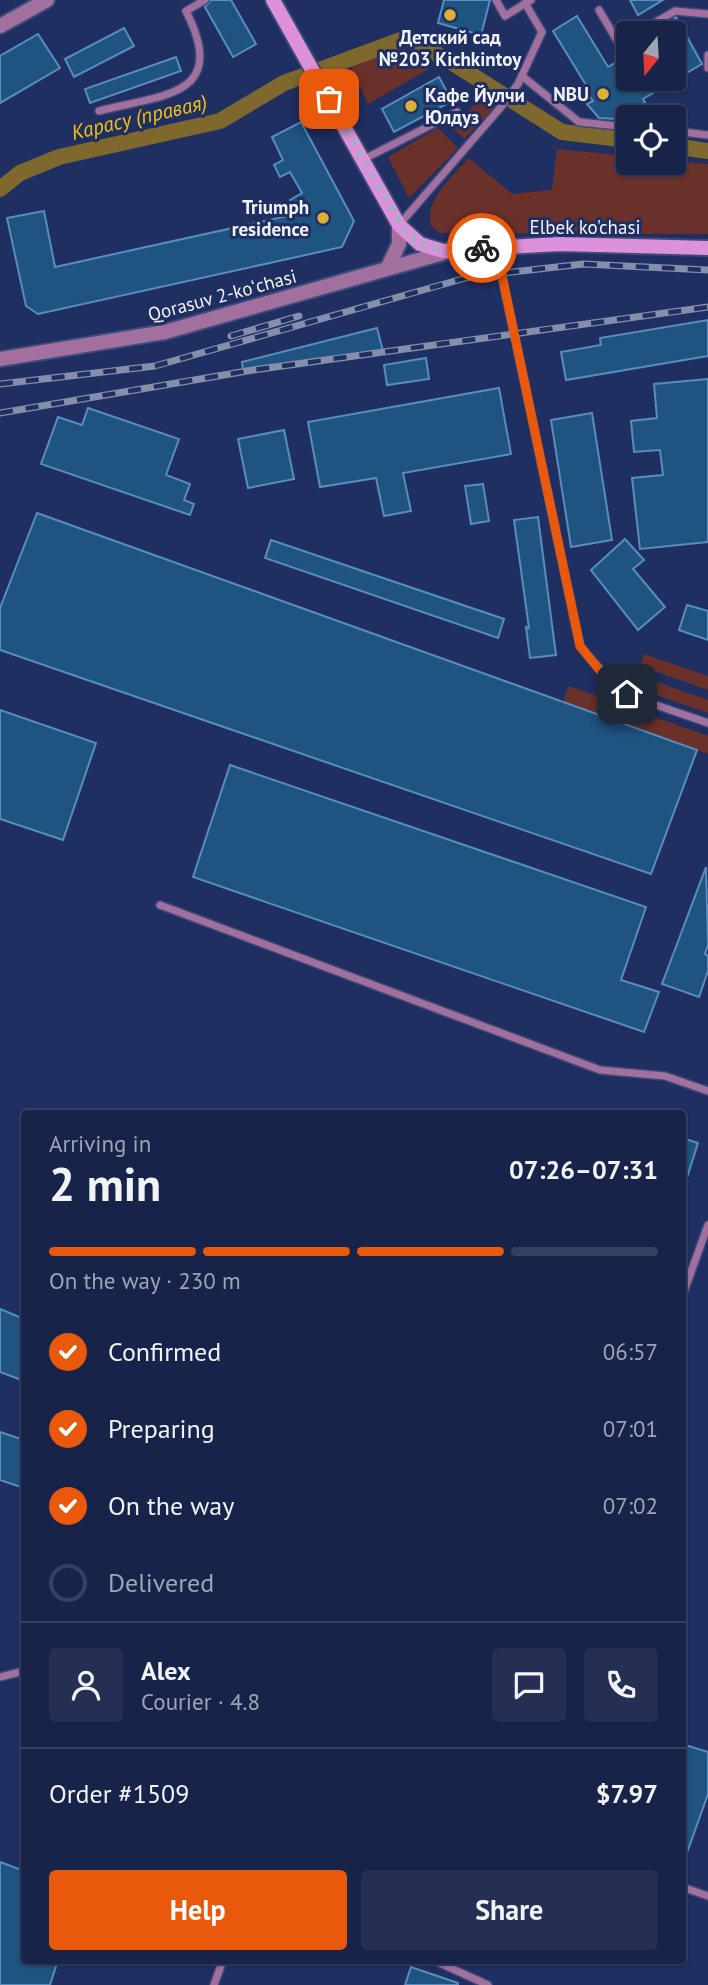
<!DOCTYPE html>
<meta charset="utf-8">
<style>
body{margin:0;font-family:"PT Sans",sans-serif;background:#252f54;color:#f1f3f6;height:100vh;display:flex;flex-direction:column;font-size:26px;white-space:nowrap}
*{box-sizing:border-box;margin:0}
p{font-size:23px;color:#9fa4b5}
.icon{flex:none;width:38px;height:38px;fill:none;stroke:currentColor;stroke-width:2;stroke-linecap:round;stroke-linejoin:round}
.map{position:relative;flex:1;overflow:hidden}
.details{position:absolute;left:21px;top:1110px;width:665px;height:854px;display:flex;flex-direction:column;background:#18234a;border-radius:7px;box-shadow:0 2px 5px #0004,0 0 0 2px #364062}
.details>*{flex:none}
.needle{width:46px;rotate:198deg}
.controls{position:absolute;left:616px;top:21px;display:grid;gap:14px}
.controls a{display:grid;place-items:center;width:70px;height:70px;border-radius:7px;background:#18234a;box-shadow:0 2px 5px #0004,0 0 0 2px #364062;font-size:35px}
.pin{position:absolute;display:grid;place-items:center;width:60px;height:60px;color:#fff;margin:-30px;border-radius:14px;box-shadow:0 4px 10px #0006}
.courier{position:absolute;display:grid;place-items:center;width:70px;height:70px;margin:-35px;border:5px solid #ea580c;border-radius:50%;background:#fff;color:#222;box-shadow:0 2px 9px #0007}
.summary em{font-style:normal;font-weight:700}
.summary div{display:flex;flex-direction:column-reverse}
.summary{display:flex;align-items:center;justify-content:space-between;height:119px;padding:0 28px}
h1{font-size:46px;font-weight:700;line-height:52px}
.bar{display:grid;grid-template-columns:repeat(4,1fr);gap:10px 7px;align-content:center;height:84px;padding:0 28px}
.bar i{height:9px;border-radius:5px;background:#364062}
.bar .active{background:#ea580c}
.bar p{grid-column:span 4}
.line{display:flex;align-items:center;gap:18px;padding:0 28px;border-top:2px solid #364062}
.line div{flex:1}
.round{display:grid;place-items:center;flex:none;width:74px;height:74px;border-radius:7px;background:#252f54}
ol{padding:0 28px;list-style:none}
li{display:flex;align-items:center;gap:21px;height:77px}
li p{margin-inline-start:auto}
li .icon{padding:7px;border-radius:50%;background:#ea580c;color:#fff;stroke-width:4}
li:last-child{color:#9fa4b5}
li i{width:38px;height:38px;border:4px solid #364062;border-radius:50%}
.cta{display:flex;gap:14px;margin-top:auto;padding:14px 28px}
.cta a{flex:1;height:80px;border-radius:7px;background:#ea580c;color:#fff;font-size:28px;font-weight:700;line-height:80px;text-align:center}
.cta a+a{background:#252f54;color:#f1f3f6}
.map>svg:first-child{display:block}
</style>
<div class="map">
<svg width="708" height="1985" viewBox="0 0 708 1985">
<rect width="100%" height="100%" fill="#202f62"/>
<g fill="#6a312a">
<polygon points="397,46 431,59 424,62 429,69 368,104 350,66"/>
<polygon points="483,98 494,108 464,139 451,126"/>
<polygon points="438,128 458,148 409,198 388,157"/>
<path d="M557,149L628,156V163L674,161L708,164V234L440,233L431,226C423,201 454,175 469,158L512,194L552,190Z"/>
<polygon points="644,654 708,676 708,690 640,666"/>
<polygon points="638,675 708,700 708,713 633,687"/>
<polygon points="569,686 708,736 708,754 563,702"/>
</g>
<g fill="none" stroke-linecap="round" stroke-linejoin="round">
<g stroke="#7f682e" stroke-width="16">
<polyline points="674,146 708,151"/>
<polyline points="0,189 20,173 59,157 220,121 284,83 406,38 448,60 562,132 628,140"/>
</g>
</g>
<g fill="#1f5380" stroke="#598dbd" stroke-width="2">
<polygon points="211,0 231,0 256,44 233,57 205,7"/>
<polygon points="444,0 490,0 481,35 438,23"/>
<polygon points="630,0 663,0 638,15"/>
<polygon points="577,16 608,67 628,55 628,79 674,79 674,19 676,17 702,64 643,99 645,102 617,119 599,118 587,104 593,101 584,87 586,85 553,31"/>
<polygon points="124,28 134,46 74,77 65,59"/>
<polygon points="38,34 60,68 0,103 0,56"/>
<polygon points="176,57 181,71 90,103 85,89"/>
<polygon points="439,77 452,101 394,132 382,109"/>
<polygon points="301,122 354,221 342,247 38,314 26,306 7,218 44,211 55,267 292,215 290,200 302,193 290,172 280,177 274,165 283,160 272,137"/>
<polygon points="708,320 708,356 566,380 561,352 601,345 600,338"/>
<polygon points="377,328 383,351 243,370 242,362"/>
<polygon points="426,358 429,379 387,385 384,365"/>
<polygon points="708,379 708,542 640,549 632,478 663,475 660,450 634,452 631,421 657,418 654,384"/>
<polygon points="499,388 511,454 403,473 411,511 384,516 376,478 320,487 308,422"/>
<polygon points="88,408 179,439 166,475 190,484 184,500 194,504 190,515 41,464 58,417 82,425"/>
<polygon points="592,413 612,540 571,547 551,420"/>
<polygon points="284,430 294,479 248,488 238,439"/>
<polygon points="483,484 489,521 471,524 465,486"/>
<polygon points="37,513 697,750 651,874 0,650 0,608"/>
<polygon points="538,517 556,655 530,658 526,627 529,628 514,520"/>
<polygon points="625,539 644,560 633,569 665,607 638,630 591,570"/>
<polygon points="271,540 504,619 498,638 265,558"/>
<polygon points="687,605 708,611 708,640 679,630"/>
<polygon points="0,710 96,743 63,840 0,819"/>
<polygon points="230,765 646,907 621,980 659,992 644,1032 193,877"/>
<polygon points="706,867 708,945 705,954 708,956 708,971 699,997 662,984"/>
<polygon points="682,1138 698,1143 685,1184 682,1183"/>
<polygon points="0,1309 24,1319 24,1381 0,1372"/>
<polygon points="0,1432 24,1440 24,1488 0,1480"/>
<polygon points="682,1744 708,1752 708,1794 684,1861"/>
<polygon points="0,1862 24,1871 24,1960 58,1960 50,1985 0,1985"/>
<polygon points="411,1967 458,1983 458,1985 405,1985"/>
</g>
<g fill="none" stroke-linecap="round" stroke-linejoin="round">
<defs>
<g id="service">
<polyline points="496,0 505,16 531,0"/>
<polyline points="599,10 619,44 628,39"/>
<polyline points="637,33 675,11 708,14"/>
<polyline points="708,55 708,68"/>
<polyline points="522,76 579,122 628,127"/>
<path d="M99,111C164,94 229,97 186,11L205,0"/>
<polyline points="674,131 708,135"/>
<polyline points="362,160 457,112"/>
<polyline points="399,225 501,107 518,84 542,32 525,3"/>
<path d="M496,248L580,646C622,700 647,701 708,723"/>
<polyline points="160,905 600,1070 665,1076 708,1091"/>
<polyline points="682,1297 708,1225"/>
<polyline points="0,1677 24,1671"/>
<polyline points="682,1887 708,1896"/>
<polyline points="433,1960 488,1985"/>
<polyline points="214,1985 223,1960"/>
</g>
<polyline id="minor" points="0,26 47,0"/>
<g id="tertiary">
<polyline points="388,267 399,244 399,225"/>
<polyline points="0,359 165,332 450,251"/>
</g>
<polyline id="secondary" points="273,0 399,225 420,244 443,251 560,244 708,248"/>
</defs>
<use href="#service" stroke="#3d4a77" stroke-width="10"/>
<use href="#minor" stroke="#3d4a77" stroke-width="18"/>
<use href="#tertiary" stroke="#3d4a77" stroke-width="18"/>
<use href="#secondary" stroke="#3d4a77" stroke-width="18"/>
<use href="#service" stroke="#a1709e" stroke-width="7"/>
<use href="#minor" stroke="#a1709e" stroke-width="14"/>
<use href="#tertiary" stroke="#a1709e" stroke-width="14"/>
<use href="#secondary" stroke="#de91db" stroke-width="14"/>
<defs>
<g id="rail">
<polyline points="231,336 299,316"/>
<polyline points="0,384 155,366 469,277 583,264 708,270"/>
<polyline points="0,413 253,370 708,307"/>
</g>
</defs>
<use href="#rail" stroke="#858eab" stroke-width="7"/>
<use href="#rail" stroke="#202f62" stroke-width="4.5" stroke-dasharray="13" stroke-linecap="butt"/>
</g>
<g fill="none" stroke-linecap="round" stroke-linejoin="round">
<path stroke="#a8aec5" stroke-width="7" stroke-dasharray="0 12.6" d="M329,99L406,233C430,254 453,251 482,248"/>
<polyline stroke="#ea580c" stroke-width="9" points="482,248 496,247 580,646 606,678 627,694"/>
</g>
<g fill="#ddb133" stroke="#202f62" stroke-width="2.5">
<circle cx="450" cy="15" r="7"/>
<circle cx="603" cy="94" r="7"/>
<circle cx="411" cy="106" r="7"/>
<circle cx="323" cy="218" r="7"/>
</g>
<g text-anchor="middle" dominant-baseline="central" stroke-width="6" stroke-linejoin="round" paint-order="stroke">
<g font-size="19" font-weight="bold" fill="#f1f3fa" stroke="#202f62" text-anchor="end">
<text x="450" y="37" text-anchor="middle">Детский сад<tspan x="450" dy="22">№203 Kichkintoy</tspan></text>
<text x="589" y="94">NBU</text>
<text x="425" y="95" text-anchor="start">Кафе Йулчи<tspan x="425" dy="22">Юлдуз</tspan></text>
<text x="309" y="207">Triumph<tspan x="309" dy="22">residence</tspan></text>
</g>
<g font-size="19" fill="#f1f3fa" stroke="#202f62">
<text x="585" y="227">Elbek ko'chasi</text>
<text transform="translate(222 295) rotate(-15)">Qorasuv 2-koʻchasi</text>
</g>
<g font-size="21" font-style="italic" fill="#f4c014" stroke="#202f62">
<text transform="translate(139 117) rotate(-13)">Карасу (правая)</text>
</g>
</g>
</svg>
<div class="controls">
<a><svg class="needle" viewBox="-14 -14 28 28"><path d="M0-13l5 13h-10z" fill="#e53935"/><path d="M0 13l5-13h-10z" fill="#9fa4b5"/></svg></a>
<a><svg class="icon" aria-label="locate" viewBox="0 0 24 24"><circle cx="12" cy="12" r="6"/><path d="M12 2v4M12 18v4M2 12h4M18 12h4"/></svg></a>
</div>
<div class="pin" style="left:329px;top:99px;background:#ea580c"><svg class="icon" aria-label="bag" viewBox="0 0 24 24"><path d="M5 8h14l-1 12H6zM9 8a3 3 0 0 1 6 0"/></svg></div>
<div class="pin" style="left:627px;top:694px;background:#1f2937"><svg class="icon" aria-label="home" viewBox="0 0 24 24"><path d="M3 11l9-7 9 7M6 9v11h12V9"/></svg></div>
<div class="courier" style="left:482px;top:248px"><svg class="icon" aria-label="bike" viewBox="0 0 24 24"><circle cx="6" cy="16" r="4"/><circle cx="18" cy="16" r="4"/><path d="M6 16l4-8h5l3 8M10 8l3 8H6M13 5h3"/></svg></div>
<section class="details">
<div class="summary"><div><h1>2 min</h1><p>Arriving in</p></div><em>07:26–07:31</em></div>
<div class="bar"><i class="active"></i><i class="active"></i><i class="active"></i><i></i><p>On the way · 230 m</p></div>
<ol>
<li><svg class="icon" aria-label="check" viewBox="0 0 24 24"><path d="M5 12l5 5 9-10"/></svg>Confirmed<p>06:57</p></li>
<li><svg class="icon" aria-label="check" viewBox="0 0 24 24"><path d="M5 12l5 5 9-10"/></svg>Preparing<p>07:01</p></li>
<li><svg class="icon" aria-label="check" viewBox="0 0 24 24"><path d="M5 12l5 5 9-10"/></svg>On the way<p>07:02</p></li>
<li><i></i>Delivered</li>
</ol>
<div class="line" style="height:126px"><a class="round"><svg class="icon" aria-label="person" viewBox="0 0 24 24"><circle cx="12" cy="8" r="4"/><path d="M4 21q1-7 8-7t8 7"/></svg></a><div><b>Alex</b><p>Courier · 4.8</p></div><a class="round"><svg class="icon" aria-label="chat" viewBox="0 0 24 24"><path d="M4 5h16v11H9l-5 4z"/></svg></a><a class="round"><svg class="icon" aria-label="phone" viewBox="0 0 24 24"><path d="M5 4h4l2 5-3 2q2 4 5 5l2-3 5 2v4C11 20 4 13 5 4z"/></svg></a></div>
<div class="line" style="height:91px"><div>Order #1509</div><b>$7.97</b></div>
<div class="cta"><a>Help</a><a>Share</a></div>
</section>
</div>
